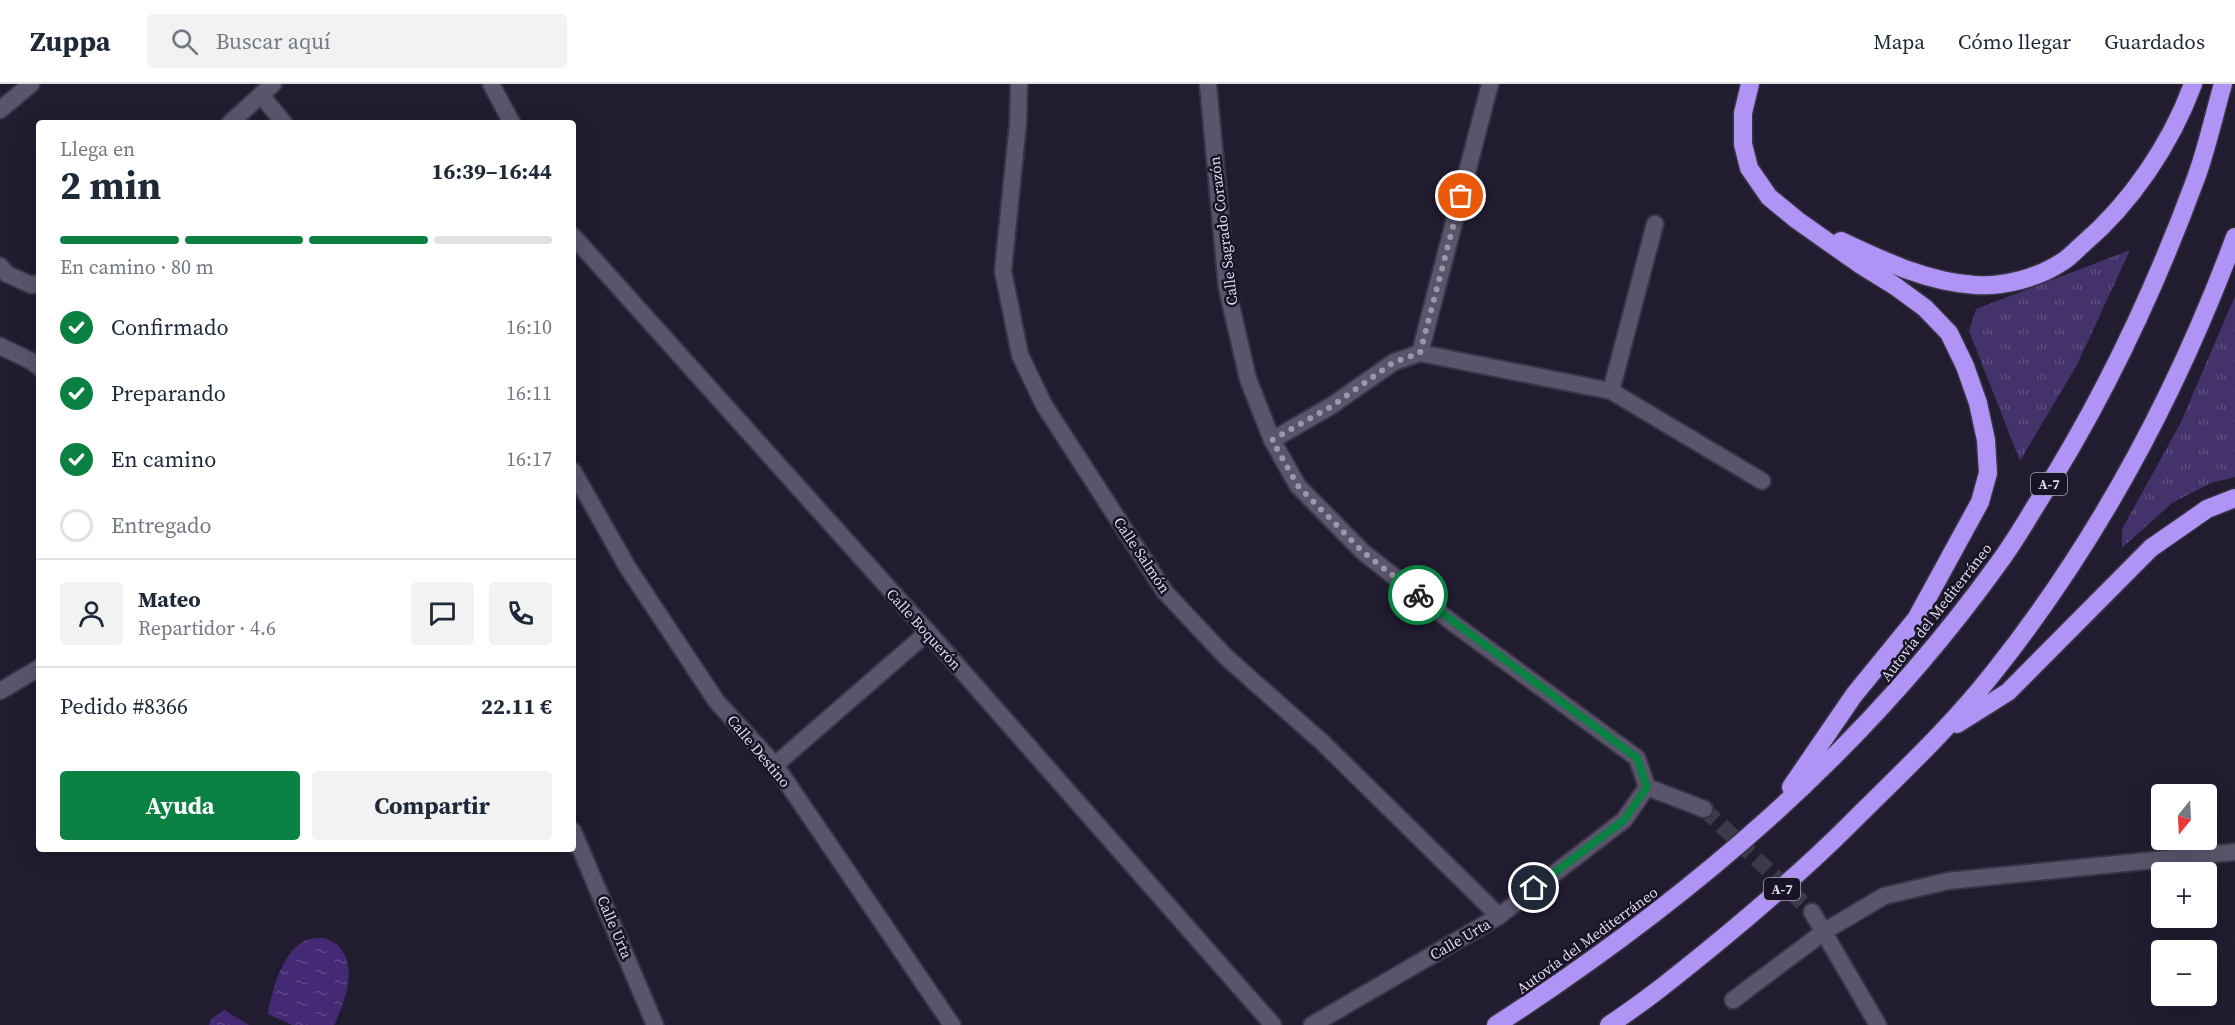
<!DOCTYPE html>
<html lang="es">
<meta charset="utf-8">
<style>
body{margin:0;font-family:"Source Serif 4",serif;background:#f2f2f3;color:#1f2937;height:100vh;display:flex;flex-direction:column;font-size:22px;white-space:nowrap}
*{box-sizing:border-box;margin:0}
p{font-size:20px;color:#747a83}
.icon{flex:none;width:33px;height:33px;fill:none;stroke:currentColor;stroke-width:2;stroke-linecap:round;stroke-linejoin:round}
.map{position:relative;flex:1;overflow:hidden}
.side{position:absolute;left:36px;top:36px;width:540px;height:732px;display:flex;flex-direction:column;background:#fff;border-radius:6px;box-shadow:0 6px 24px #0002}
.side>*{flex:none}
.needle{width:39px;rotate:198deg}
.tools{position:absolute;left:2151px;top:700px;display:grid;gap:12px}
.tools a{display:grid;place-items:center;width:66px;height:66px;border-radius:6px;background:#fff;box-shadow:0 6px 24px #0002;font-size:30px}
.pin{position:absolute;display:grid;place-items:center;width:51px;height:51px;color:#fff;margin:-26px;border:3px solid #fff;border-radius:50%;box-shadow:0 2px 6px #0007}
.courier{position:absolute;display:grid;place-items:center;width:60px;height:60px;margin:-30px;border:4px solid #0b8043;border-radius:50%;background:#fff;color:#222;box-shadow:0 2px 8px #0007}
.overview em{font-style:normal;font-weight:700}
.overview div{display:flex;flex-direction:column-reverse}
.overview{display:flex;align-items:center;justify-content:space-between;height:102px;padding:0 24px}
h1{font-size:39px;font-weight:700;line-height:45px}
.bar{display:grid;grid-template-columns:repeat(4,1fr);gap:9px 6px;align-content:center;height:72px;padding:0 24px}
.bar i{height:8px;border-radius:4px;background:#e0e1e3}
.bar .selected{background:#0b8043}
.bar p{grid-column:span 4}
.line{display:flex;align-items:center;gap:15px;padding:0 24px;border-top:2px solid #e0e1e3}
.line div{flex:1}
.round{display:grid;place-items:center;flex:none;width:63px;height:63px;border-radius:6px;background:#f2f2f3}
ol{padding:0 24px;list-style:none}
li{display:flex;align-items:center;gap:18px;height:66px}
li p{margin-inline-start:auto}
li .icon{padding:6px;border-radius:50%;background:#0b8043;color:#fff;stroke-width:4}
li:last-child{color:#747a83}
li i{width:33px;height:33px;border:3px solid #e0e1e3;border-radius:50%}
.action{display:flex;gap:12px;margin-top:auto;padding:12px 24px}
.action a{flex:1;height:69px;border-radius:6px;background:#0b8043;color:#fff;font-size:24px;font-weight:700;line-height:69px;text-align:center}
.action a+a{background:#f2f2f3;color:#1f2937}
header{display:flex;align-items:center;gap:36px;box-sizing:border-box;height:84px;padding:0 30px;background:#fff;border-bottom:2px solid #e0e1e3}
header strong{font-size:28px}
nav{display:flex;gap:33px;margin-inline-start:auto;font-size:21px}
.search{width:420px;height:54px;background:#f2f2f3;display:flex;align-items:center;gap:15px;box-sizing:border-box;padding:0 21px;border-radius:6px;color:#747a83;font-size:22px}
.map>svg:first-child{display:block}
</style>
<header>
<strong>Zuppa</strong>
<div class="search"><svg class="icon" aria-label="search" viewBox="0 0 24 24"><circle cx="10" cy="10" r="6"/><path d="M15 15l6 6"/></svg>Buscar aquí</div>
<nav><a>Mapa</a><a>Cómo llegar</a><a>Guardados</a></nav>
</header>
<div class="map">
<svg width="2235" height="941" viewBox="0 0 2235 941">
<defs>
<pattern id="grass-tufts" width="24" height="20" patternUnits="userSpaceOnUse" patternTransform="scale(1.5)"><rect width="24" height="20" fill="#44326b"/><path d="M3 7l-1-3M5 7V3M7 7l1-3M15 17l-1-3M17 17v-4M19 17l1-3" fill="none" stroke="#5f4f80"/></pattern>
<pattern id="water-ripples" width="26" height="14" patternUnits="userSpaceOnUse" patternTransform="scale(1.5)"><rect width="26" height="14" fill="#442975"/><path d="M2 4q2-2 4 0t4 0M15 11q2-2 4 0t4 0" fill="none" stroke="#5f4789"/></pattern>
</defs>
<rect width="100%" height="100%" fill="#211c30"/>
<g fill="url(#grass-tufts)">
<polygon points="2130,166 2077,281 2020,377 1969,247 1976,225"/>
<polygon points="2235,212 2235,393 2211,399 2172,419 2122,464 2122,445 2180,340"/>
</g>
<g fill="url(#water-ripples)">
<path d="M324,854C329,856 337,859 340,864C358,885 344,920 334,941H292L268,930C271,908 283,866 305,857C311,854 318,854 324,854Z"/>
<polygon points="224,926 249,941 209,941 211,935"/>
</g>
<g fill="none" stroke-linecap="round" stroke-linejoin="round">
<polyline stroke="#3d394c" stroke-width="16" stroke-dasharray="16 8" stroke-linecap="butt" points="1704,725 1812,828"/>
<defs>
<g id="service">
<polyline points="0,262 31,277 39,283"/>
<polyline points="0,607 39,584"/>
</g>
<g id="minor">
<polyline points="491,0 512,39"/>
<polyline points="1019,0 1018,39 1003,187 1020,271 1044,321 1165,508 1226,573 1323,659 1499,832"/>
<polyline points="1208,0 1227,204 1248,295 1272,356 1298,402 1363,468 1453,539 1637,674 1647,703 1704,725"/>
<polyline points="261,11 284,39"/>
<polyline points="0,26 31,0"/>
<polyline points="230,39 273,0"/>
<polyline points="573,152 928,548 1273,941"/>
<polyline points="0,182 7,190 31,201 39,199"/>
<polyline points="1420,269 1490,0"/>
<polyline points="1611,307 1655,140"/>
<polyline points="1272,356 1331,322 1394,278 1420,269 1611,307 1762,397"/>
<polyline points="573,387 628,484 717,618 775,681 952,941"/>
<polyline points="775,681 928,548"/>
<polyline points="573,747 655,941"/>
<polyline points="1812,828 1878,941"/>
<polyline points="1733,916 1825,847 1884,812 1948,797 2235,768"/>
<polyline points="1312,941 1499,832 1624,736 1647,703"/>
</g>
<g id="motorway">
<polyline points="1750,0 1743,29 1743,60 1749,84 1769,113 1797,136 1858,179 1895,202 1925,224 1949,249 1965,282 1978,319 1986,356 1988,389 1980,418 1916,535 1854,611 1791,703"/>
<path d="M1841,157C1884,177 1927,198 1975,201C2003,203 2038,194 2062,178C2069,174 2076,166 2083,160C2131,119 2171,60 2193,0"/>
<polyline points="1957,640 2008,608 2151,464 2207,425 2235,414"/>
<path d="M1496,941C1690,815 1862,669 1998,480C2013,460 2025,439 2038,418C2103,316 2154,208 2196,94C2207,64 2214,31 2223,0"/>
<path d="M1609,941C1643,919 1675,893 1707,867C1757,826 1804,786 1849,741C1899,691 1951,643 1994,588C2098,457 2177,309 2235,153"/>
</g>
</defs>
<use href="#service" stroke="#393545" stroke-width="20"/>
<use href="#minor" stroke="#393545" stroke-width="20"/>
<use href="#motorway" stroke="#393545" stroke-width="21"/>
<use href="#service" stroke="#5a556c" stroke-width="16"/>
<use href="#minor" stroke="#5a556c" stroke-width="16"/>
<use href="#motorway" stroke="#af93f5" stroke-width="18"/>
</g>
<g fill="none" stroke-linecap="round" stroke-linejoin="round">
<polyline stroke="#9c98a8" stroke-width="6" stroke-dasharray="0 10.8" points="1418,511 1363,468 1298,402 1272,356 1332,322 1394,278 1420,269 1461,112"/>
<polyline stroke="#0b8043" stroke-width="8" points="1418,511 1637,674 1647,703 1624,736 1534,804"/>
</g>
<g text-anchor="middle" dominant-baseline="central" stroke-width="5" stroke-linejoin="round" paint-order="stroke">
<g fill="#181326" stroke="#a39fae" stroke-width="1.5">
<rect x="2031" y="389" width="36" height="22" rx="4.5"/>
<rect x="1764" y="794" width="36" height="22" rx="4.5"/>
</g>
<g font-size="14" font-weight="bold" fill="#dedbe9">
<text x="2049" y="400">A-7</text>
<text x="1782" y="805">A-7</text>
</g>
<g font-size="15" fill="#dedbe9" stroke="#181326">
<text transform="translate(1223 147) rotate(-97)">Calle Sagrado Corazón</text>
<text transform="translate(1142 471) rotate(56)">Calle Salmón</text>
<text transform="translate(1936 528) rotate(-52)">Autovía del Mediterráneo</text>
<text transform="translate(924 545) rotate(48)">Calle Boquerón</text>
<text transform="translate(759 667) rotate(50)">Calle Destino</text>
<text transform="translate(615 843) rotate(67)">Calle Urta</text>
<text transform="translate(1460 855) rotate(-30)">Calle Urta</text>
<text transform="translate(1587 856) rotate(-36)">Autovía del Mediterráneo</text>
</g>
</g>
</svg>
<div class="tools">
<a><svg class="needle" viewBox="-14 -14 28 28"><path d="M0-13l5 13h-10z" fill="#e53935"/><path d="M0 13l5-13h-10z" fill="#747a83"/></svg></a>
<a>+</a>
<a>−</a>
</div>
<div class="pin" style="left:1461px;top:112px;background:#ea580c"><svg class="icon" aria-label="bag" viewBox="0 0 24 24"><path d="M5 8h14l-1 12H6zM9 8a3 3 0 0 1 6 0"/></svg></div>
<div class="pin" style="left:1534px;top:804px;background:#1f2937"><svg class="icon" aria-label="home" viewBox="0 0 24 24"><path d="M3 11l9-7 9 7M6 9v11h12V9"/></svg></div>
<div class="courier" style="left:1418px;top:511px"><svg class="icon" aria-label="bike" viewBox="0 0 24 24"><circle cx="6" cy="16" r="4"/><circle cx="18" cy="16" r="4"/><path d="M6 16l4-8h5l3 8M10 8l3 8H6M13 5h3"/></svg></div>
<section class="side">
<div class="overview"><div><h1>2 min</h1><p>Llega en</p></div><em>16:39–16:44</em></div>
<div class="bar"><i class="selected"></i><i class="selected"></i><i class="selected"></i><i></i><p>En camino · 80 m</p></div>
<ol>
<li><svg class="icon" aria-label="check" viewBox="0 0 24 24"><path d="M5 12l5 5 9-10"/></svg>Confirmado<p>16:10</p></li>
<li><svg class="icon" aria-label="check" viewBox="0 0 24 24"><path d="M5 12l5 5 9-10"/></svg>Preparando<p>16:11</p></li>
<li><svg class="icon" aria-label="check" viewBox="0 0 24 24"><path d="M5 12l5 5 9-10"/></svg>En camino<p>16:17</p></li>
<li><i></i>Entregado</li>
</ol>
<div class="line" style="height:108px"><a class="round"><svg class="icon" aria-label="person" viewBox="0 0 24 24"><circle cx="12" cy="8" r="4"/><path d="M4 21q1-7 8-7t8 7"/></svg></a><div><b>Mateo</b><p>Repartidor · 4.6</p></div><a class="round"><svg class="icon" aria-label="chat" viewBox="0 0 24 24"><path d="M4 5h16v11H9l-5 4z"/></svg></a><a class="round"><svg class="icon" aria-label="phone" viewBox="0 0 24 24"><path d="M5 4h4l2 5-3 2q2 4 5 5l2-3 5 2v4C11 20 4 13 5 4z"/></svg></a></div>
<div class="line" style="height:78px"><div>Pedido #8366</div><b>22.11 €</b></div>
<div class="action"><a>Ayuda</a><a>Compartir</a></div>
</section>
</div>
